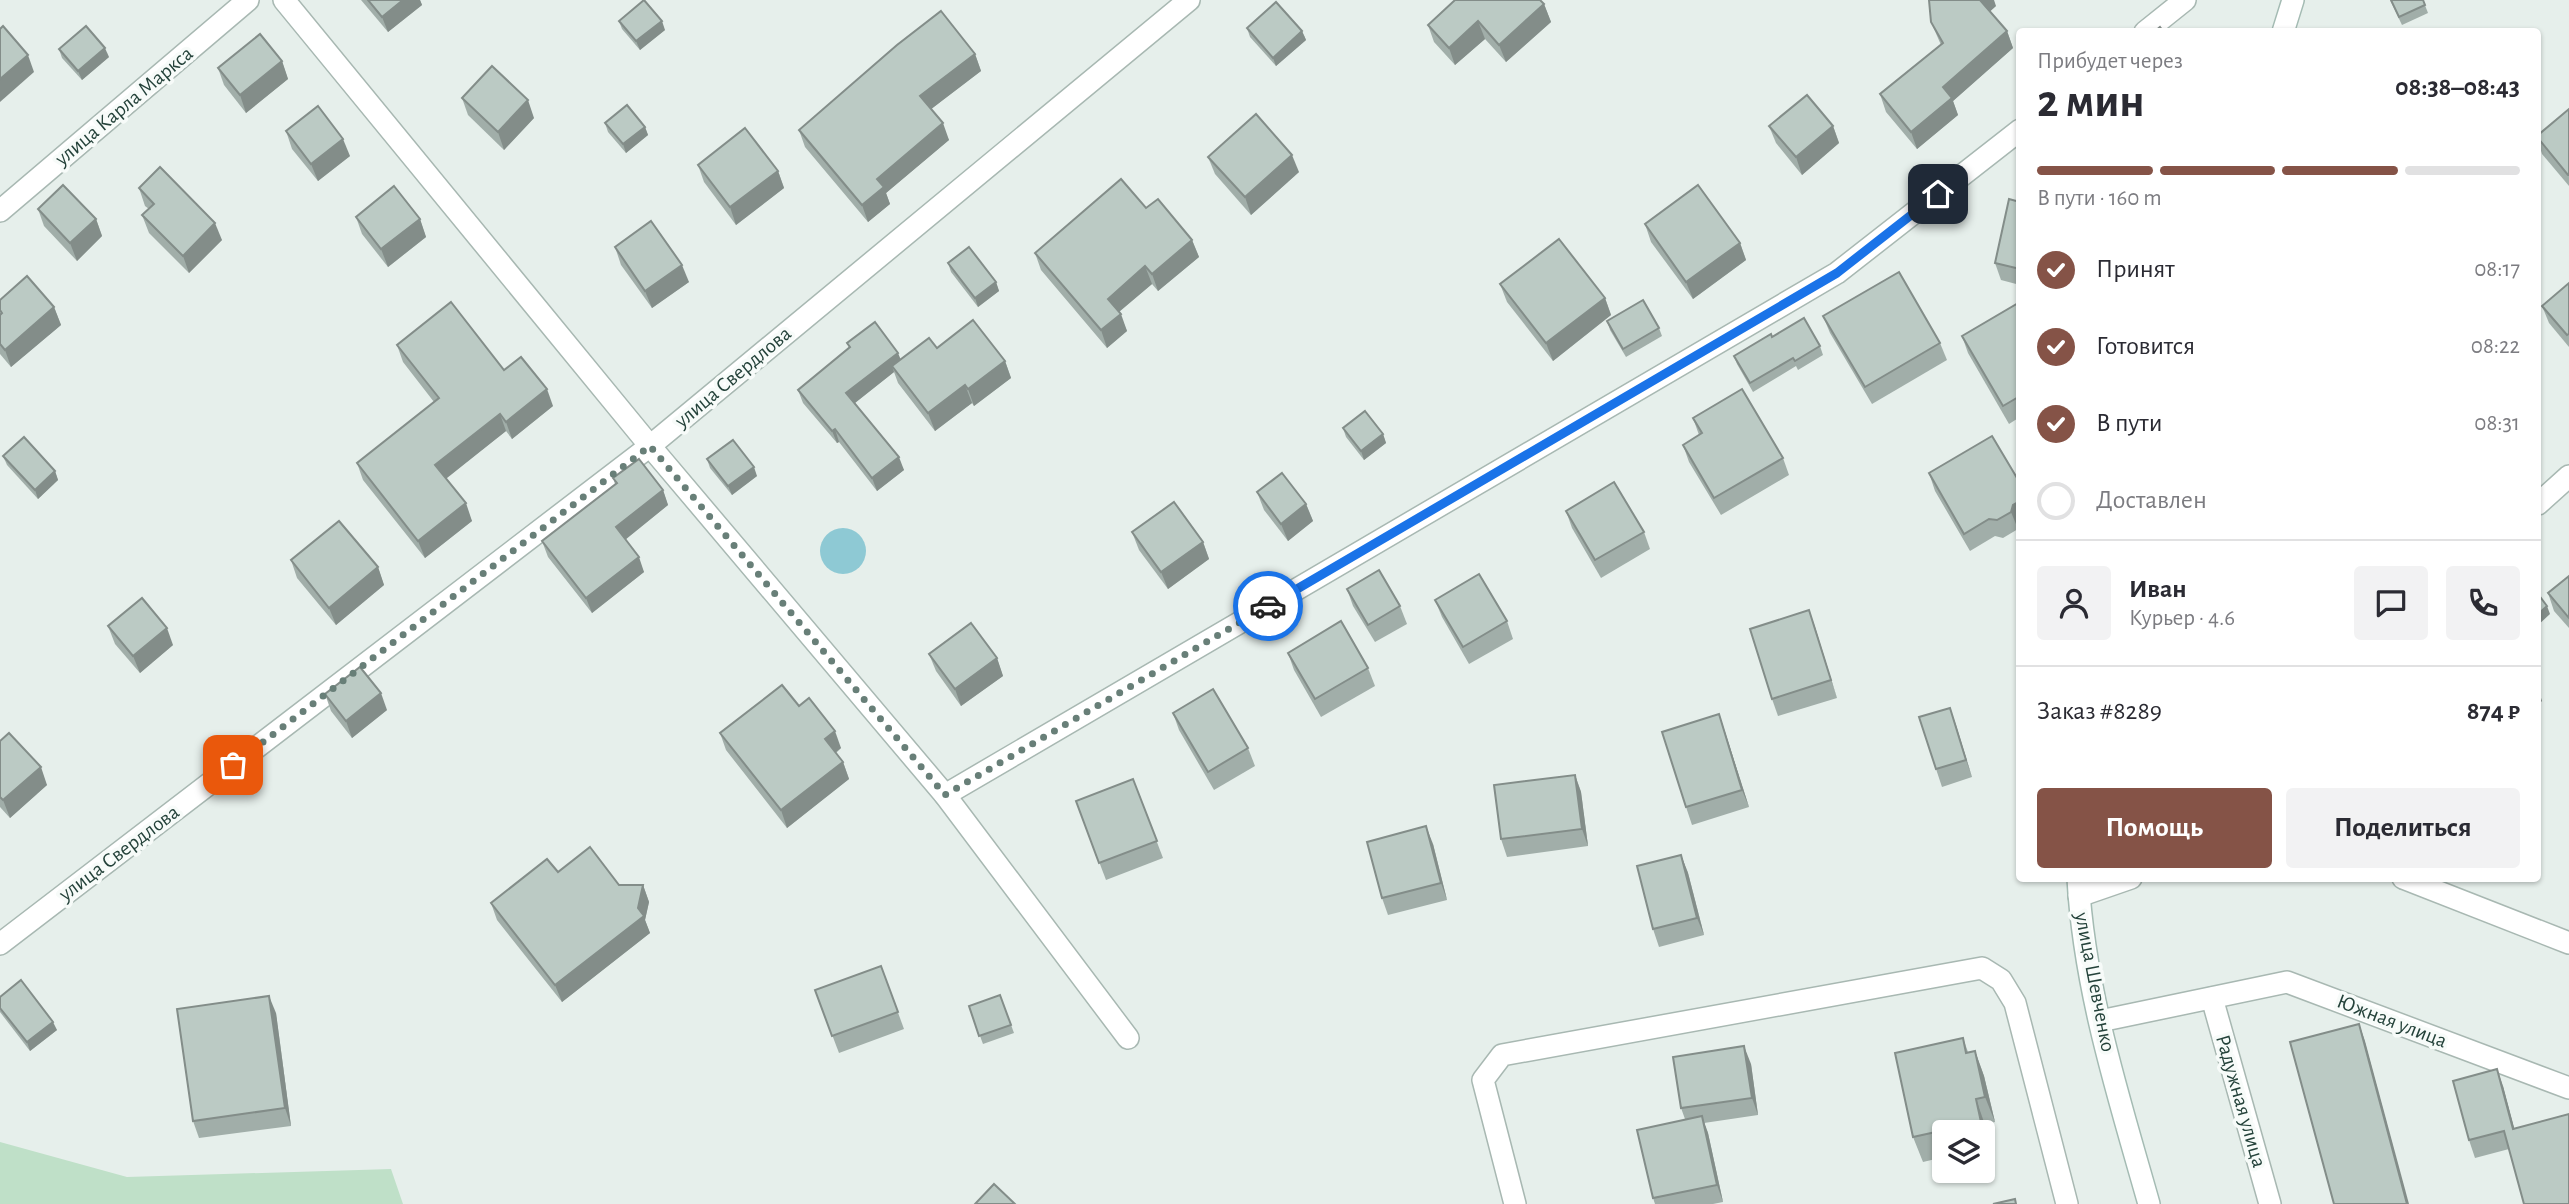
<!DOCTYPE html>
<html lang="ru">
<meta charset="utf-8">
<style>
body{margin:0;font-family:"Alegreya Sans",sans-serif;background:#f2f2f3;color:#2b2b33;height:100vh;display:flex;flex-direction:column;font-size:26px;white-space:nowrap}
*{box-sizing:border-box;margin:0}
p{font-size:23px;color:#7c7c81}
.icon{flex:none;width:38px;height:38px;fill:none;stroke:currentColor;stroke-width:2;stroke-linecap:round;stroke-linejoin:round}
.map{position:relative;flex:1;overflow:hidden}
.panel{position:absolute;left:2016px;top:28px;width:525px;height:854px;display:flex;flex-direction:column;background:#fff;border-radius:7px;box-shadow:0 2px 5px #0004}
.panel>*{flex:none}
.fabs{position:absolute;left:1932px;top:1120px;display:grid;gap:14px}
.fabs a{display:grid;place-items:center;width:63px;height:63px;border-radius:7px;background:#fff;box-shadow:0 2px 5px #0004;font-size:35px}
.pin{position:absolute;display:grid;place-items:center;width:60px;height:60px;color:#fff;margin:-30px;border-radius:14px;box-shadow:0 4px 10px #0006}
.courier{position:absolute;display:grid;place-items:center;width:70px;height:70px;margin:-35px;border:5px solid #1a73e8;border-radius:50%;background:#fff;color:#222;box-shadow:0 2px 9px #0007}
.head em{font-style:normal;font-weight:700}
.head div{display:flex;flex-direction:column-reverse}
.head{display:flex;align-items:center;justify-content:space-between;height:119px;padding:0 21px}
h1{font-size:46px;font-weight:700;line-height:52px}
.bar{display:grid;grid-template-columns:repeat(4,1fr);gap:10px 7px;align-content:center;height:84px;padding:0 21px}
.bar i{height:9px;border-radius:5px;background:#e1e1e2}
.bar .selected{background:#855347}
.bar p{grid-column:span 4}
.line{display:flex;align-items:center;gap:18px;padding:0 21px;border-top:2px solid #e1e1e2}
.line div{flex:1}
.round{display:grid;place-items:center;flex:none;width:74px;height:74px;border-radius:7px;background:#f2f2f3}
ol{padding:0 21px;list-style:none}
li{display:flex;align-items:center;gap:21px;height:77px}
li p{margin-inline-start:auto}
li .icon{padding:7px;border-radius:50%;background:#855347;color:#fff;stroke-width:4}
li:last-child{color:#7c7c81}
li i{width:38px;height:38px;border:4px solid #e1e1e2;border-radius:50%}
.primary-button{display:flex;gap:14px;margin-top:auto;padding:14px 21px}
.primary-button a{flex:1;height:80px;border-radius:7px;background:#855347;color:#fff;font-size:28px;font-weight:700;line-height:80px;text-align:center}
.primary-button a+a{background:#f2f2f3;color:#2b2b33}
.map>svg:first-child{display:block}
</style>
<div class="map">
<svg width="2569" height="1204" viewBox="0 0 2569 1204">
<rect width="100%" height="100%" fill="#e6efeb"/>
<polygon fill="#bfe0c8" points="0,1142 127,1177 391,1169 403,1204 0,1204"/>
<circle fill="#8ec9d4" cx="843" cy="551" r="23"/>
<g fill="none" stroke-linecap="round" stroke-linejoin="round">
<defs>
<g id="minor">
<polyline points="284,0 650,446 945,795 1128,1038"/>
<polyline points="2145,32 2185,0"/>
<polyline points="0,211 248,0"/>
<polyline points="2538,504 2569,476"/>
<polyline points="945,795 1837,273 2020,130"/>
<polyline points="2403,878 2569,943"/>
<polyline points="2079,896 2131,878"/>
<polyline points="0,944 650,446 1189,0"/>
<polyline points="2212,998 2270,1204"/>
<polyline points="2100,1021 2287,982 2569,1088"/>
<polyline points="1515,1204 1483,1080 1502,1055 1982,968 2001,980 2015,1003 2067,1204"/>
</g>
<g id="secondary">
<polyline points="2283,32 2293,0"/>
<path d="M2078,878C2084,990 2119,1098 2149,1204"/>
</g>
</defs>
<use href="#minor" stroke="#a8b8b2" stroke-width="24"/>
<use href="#secondary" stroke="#a4bbb3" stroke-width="24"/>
<use href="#minor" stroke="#fff" stroke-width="21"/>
<use href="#secondary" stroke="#fff" stroke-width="21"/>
</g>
<g fill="#a1aea9">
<polygon points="361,0 420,0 422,5 388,32"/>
<polygon points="2390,0 2423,0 2428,13 2402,25"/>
<polygon points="1544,4 1551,22 1506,62 1485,39 1455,65 1434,42 1428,25"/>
<polygon points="1996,6 1990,11 2007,31 2013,48 1953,101 1958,115 1917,149 1886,112 1880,94 1941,45 1931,22"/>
<polygon points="619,21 665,30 640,50 622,29"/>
<polygon points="1247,28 1302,31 1306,40 1276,66 1250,37"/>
<polygon points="59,49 109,57 82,80 62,58"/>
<polygon points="975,54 981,71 931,109 949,140 886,193 890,204 868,222 805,147 799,130"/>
<polygon points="282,61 288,79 246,113 224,85 218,68"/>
<polygon points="462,98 534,118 504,150 468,115"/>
<polygon points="2569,109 2569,186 2542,154 2538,141 2538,135"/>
<polygon points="605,123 645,127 648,135 626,153 608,132"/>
<polygon points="1769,126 1833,126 1839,143 1802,175 1776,143"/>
<polygon points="286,131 350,156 318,181 292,149"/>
<polygon points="1208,157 1299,172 1251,215 1215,174"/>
<polygon points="698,165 778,171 784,188 736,225 704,182"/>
<polygon points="139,188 222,240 189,273 149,233 142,215 149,209 145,206"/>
<polygon points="2020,202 2020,285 2001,280 1995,263"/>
<polygon points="1146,208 1192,240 1199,257 1158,291 1152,284 1119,312 1127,331 1107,348 1041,270 1035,253"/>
<polygon points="38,209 96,219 102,236 77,261 44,226"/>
<polygon points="356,217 420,219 426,237 388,267 362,234"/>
<polygon points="1645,224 1740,243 1746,260 1693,299 1651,242"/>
<polygon points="615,247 689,282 652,308 621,265"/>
<polygon points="948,263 996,282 999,291 978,307 951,272"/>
<polygon points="2569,283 2569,347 2549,323 2542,306"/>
<polygon points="1500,284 1605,298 1611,315 1553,361 1507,302"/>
<polygon points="0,300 54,307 61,325 11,367 0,354"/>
<polygon points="2020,302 2020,417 2009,424 1968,353 1962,336"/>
<polygon points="1823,316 1940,343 1947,360 1872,404 1830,333"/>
<polygon points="1607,321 1659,328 1662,336 1626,357 1610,330"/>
<polygon points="1772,337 1820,346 1823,355 1798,370 1796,366 1753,392 1737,364 1734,356"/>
<polygon points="847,343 900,359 937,348 1005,361 1011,378 974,406 972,403 935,431 898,383 894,372 855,403 904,470 877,491 839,442 837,443 803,403 798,390 849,348"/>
<polygon points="397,345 504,370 553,406 512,439 506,431 446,478 472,521 425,558 363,480 357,463 434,402 403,362"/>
<polygon points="1693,418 1783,458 1789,475 1721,515 1689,462 1683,445 1699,435"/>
<polygon points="1343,428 1383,434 1386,443 1364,460 1346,437"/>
<polygon points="3,456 55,471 58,480 38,499 7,465"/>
<polygon points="707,459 757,476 732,495 710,468"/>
<polygon points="1929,473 2020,483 2020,523 2018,529 2003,538 1995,536 1970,551 1935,491"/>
<polygon points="613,478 663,490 668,505 625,540 644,572 592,613 548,557 542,541 615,484"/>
<polygon points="1257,492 1306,504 1313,521 1288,541 1264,510"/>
<polygon points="1566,511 1644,532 1650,549 1601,578 1572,528"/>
<polygon points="1132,532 1203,542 1209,559 1168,589 1139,550"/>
<polygon points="291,560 378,567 384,585 336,625 297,578"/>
<polygon points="2569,576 2569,628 2554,611 2548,593"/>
<polygon points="1347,589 1400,606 1407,624 1375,642 1353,606"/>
<polygon points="1435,600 1507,621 1513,639 1469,664 1442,617"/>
<polygon points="1809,610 1837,698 1778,716 1772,699"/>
<polygon points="108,626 173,645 140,673 115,644"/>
<polygon points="1288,653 1368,668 1375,686 1321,717 1294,670"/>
<polygon points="929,654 997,658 1003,676 961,706 936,671"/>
<polygon points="325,694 387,710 352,738 331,711"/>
<polygon points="799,706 841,748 836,753 843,762 849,779 787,828 726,750 720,733"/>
<polygon points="1950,708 1972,777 1942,787 1936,769"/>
<polygon points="1173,713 1248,748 1255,766 1214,790 1179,730"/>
<polygon points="1725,732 1749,807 1692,825 1686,807"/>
<polygon points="0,741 47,785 10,818 0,807"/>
<polygon points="1575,775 1581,792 1588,846 1507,857 1501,839"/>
<polygon points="1133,779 1163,858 1106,880 1076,801"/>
<polygon points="1433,844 1447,900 1388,915 1382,898"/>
<polygon points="1681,855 1688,873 1704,935 1659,947 1653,929"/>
<polygon points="558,872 619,885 643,885 649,902 645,920 650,933 562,1002 497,920 491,903"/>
<polygon points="881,966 904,1029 839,1053 815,990"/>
<polygon points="1000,995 1014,1033 983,1044 969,1006"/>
<polygon points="0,997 57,1030 30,1051 0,1012"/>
<polygon points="276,1013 291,1126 199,1138 193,1121"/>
<polygon points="1963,1038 1968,1052 1975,1051 1984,1076 1995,1122 1985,1125 1990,1147 1983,1149 1983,1132 1944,1132 1944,1157 1923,1162 1913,1137"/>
<polygon points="1751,1064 1758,1115 1704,1123 1708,1133 1723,1202 1713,1204 1655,1204 1653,1198 1685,1119 1681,1108"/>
<polygon points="2503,1086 2514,1128 2509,1149 2475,1158 2469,1140"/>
</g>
<g fill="#838d89">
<polygon points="403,0 420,0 422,5 388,32 382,17"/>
<polygon points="1979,0 1994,0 1996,6 1985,16"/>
<polygon points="1544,4 1551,22 1506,62 1499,45"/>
<polygon points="662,21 665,30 640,50 636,41"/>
<polygon points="1478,21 1485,39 1455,65 1449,48"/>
<polygon points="1302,31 1306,40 1276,66 1273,58"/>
<polygon points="2007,31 2013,48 1953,101 1958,115 1917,149 1911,132 1943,87"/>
<polygon points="105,48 109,57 82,80 78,71"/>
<polygon points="975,54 981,71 926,113 920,96"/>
<polygon points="28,55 34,72 0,102 0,79"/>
<polygon points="282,61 288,79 246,113 240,95"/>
<polygon points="528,100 534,118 504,150 498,132"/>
<polygon points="943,123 949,140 886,193 890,204 868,222 862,205 877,179"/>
<polygon points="1833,126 1839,143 1802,175 1796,157"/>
<polygon points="645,127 648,135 626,153 623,144"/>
<polygon points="343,139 350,156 318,181 311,164"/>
<polygon points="1292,155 1299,172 1251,215 1245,197"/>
<polygon points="778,171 784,188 736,225 730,207"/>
<polygon points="96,219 102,236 77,261 70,243"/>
<polygon points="420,219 426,237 388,267 381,249"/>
<polygon points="215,223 222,240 189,273 183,256"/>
<polygon points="1192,240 1199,257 1158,291 1152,274"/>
<polygon points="1740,243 1746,260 1693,299 1686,282"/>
<polygon points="682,265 689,282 652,308 645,291"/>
<polygon points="1145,266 1152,284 1114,316 1108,299"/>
<polygon points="996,282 999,291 978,307 975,298"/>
<polygon points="1605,298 1611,315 1553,361 1546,343"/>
<polygon points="54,307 61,325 11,367 5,350"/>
<polygon points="1121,314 1127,331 1107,348 1101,330"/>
<polygon points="898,353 903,365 892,366 894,372 851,406 846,393"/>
<polygon points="1005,361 1011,378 974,406 968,389"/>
<polygon points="965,385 972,403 935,431 928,413"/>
<polygon points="547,389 553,406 512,439 506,422"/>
<polygon points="500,414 506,431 442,482 435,465"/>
<polygon points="835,429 839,442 837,443 832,431"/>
<polygon points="1383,434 1386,443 1364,460 1361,451"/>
<polygon points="899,457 904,470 877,491 872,478"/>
<polygon points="754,467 757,476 732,495 728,486"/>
<polygon points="55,471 58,480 38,499 35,490"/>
<polygon points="663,490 668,505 621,543 616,527"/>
<polygon points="2020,501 2020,523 2018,529 2011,512 2013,505"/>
<polygon points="466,503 472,521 425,558 418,541"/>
<polygon points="1306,504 1313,521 1288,541 1281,524"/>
<polygon points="1203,542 1209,559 1168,589 1161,572"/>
<polygon points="639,557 644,572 592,613 586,598"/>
<polygon points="378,567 384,585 336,625 329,608"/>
<polygon points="2547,606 2550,614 2538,625 2538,614"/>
<polygon points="1809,610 1815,627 1837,698 1831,680"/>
<polygon points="167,628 173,645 140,673 133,656"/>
<polygon points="997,658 1003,676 961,706 955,689"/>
<polygon points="2538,688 2542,701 2538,705"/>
<polygon points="381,693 387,710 352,738 346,721"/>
<polygon points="1950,708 1956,725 1972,777 1966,760"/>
<polygon points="1719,714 1725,732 1749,807 1742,790"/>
<polygon points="835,731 841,748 831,756 825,739"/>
<polygon points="843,762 849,779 787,828 781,810"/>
<polygon points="41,767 47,785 10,818 3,800"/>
<polygon points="1575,775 1581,792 1588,846 1582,829"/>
<polygon points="1426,826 1433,844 1447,900 1441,883"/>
<polygon points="1681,855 1688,873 1704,935 1697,918"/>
<polygon points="643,885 649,902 645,920 650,933 562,1002 555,985 638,908"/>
<polygon points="269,996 276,1013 291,1126 285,1108"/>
<polygon points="53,1022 57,1030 30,1051 27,1042"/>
<polygon points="2359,1024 2365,1041 2409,1204 2407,1204"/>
<polygon points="1744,1046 1751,1064 1758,1115 1752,1098"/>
<polygon points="1975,1051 1984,1076 1995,1122 1985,1097"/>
<polygon points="2497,1069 2503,1086 2519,1146 2513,1129"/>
<polygon points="1976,1099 1985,1125 1990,1147 1981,1122"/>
<polygon points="1702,1116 1708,1133 1723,1202 1717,1185"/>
</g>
<g fill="#bbcac4" stroke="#838d89" stroke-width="2">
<polygon points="368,0 403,0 382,17"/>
<polygon points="644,0 662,21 636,41 619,21"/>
<polygon points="1455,0 1540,0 1544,4 1499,45 1478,21 1449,48 1428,25"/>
<polygon points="1929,0 1980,0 2007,31 1943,87 1952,98 1911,132 1880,94 1943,43 1931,22"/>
<polygon points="2391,0 2423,0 2425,5 2399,17"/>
<polygon points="1276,2 1302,31 1273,58 1247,28"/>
<polygon points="941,11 975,54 920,96 943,123 877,179 884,187 862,205 799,130 897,45"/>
<polygon points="3,26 28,55 0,79 0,29"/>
<polygon points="86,26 105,48 78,71 59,49"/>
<polygon points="2160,27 2164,32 2154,32"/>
<polygon points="260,34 282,61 240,95 218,68"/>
<polygon points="492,66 528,100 498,132 462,98"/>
<polygon points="1807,95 1833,126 1796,157 1769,126"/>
<polygon points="627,105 645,127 623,144 605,123"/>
<polygon points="318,106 343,139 311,164 286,131"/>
<polygon points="2569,109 2569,175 2568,175 2538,138 2538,135"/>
<polygon points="1256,114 1292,155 1245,197 1208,157"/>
<polygon points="745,128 778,171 730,207 698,165"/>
<polygon points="160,167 215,223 183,256 142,215 154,204 139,188"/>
<polygon points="1121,179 1146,208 1158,199 1192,240 1152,274 1145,266 1108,299 1121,314 1101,330 1035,253"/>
<polygon points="63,185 96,219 70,243 38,209"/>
<polygon points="1698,185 1740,243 1686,282 1645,224"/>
<polygon points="394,186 420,219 381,249 356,217"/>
<polygon points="2009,199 2020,202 2020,269 1995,263"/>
<polygon points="651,221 682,265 645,291 615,247"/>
<polygon points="1559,239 1605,298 1546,343 1500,284"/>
<polygon points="969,247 996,282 975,298 948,263"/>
<polygon points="1899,272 1940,343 1865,387 1823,316"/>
<polygon points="27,276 54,307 5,350 0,344 0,315 2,313 0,310 0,300"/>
<polygon points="2569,283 2569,334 2567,335 2542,306"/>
<polygon points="1643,300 1659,328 1623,349 1607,321"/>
<polygon points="451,302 504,370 521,357 547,389 506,422 500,414 435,465 466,503 418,541 357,463 439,398 397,345"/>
<polygon points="2020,302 2020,396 2003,406 1962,336"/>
<polygon points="1804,318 1820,346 1795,361 1793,358 1750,383 1734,356 1771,334 1772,337"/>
<polygon points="973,320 1005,361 968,389 965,385 928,413 892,366 929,338 937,348"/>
<polygon points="875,322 898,353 846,393 899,457 872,478 835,429 832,431 798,390 850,347 847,343"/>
<polygon points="1742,389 1783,458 1714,498 1683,445 1702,433 1693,418"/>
<polygon points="1365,411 1383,434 1361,451 1343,428"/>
<polygon points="1992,436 2020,483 2020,501 2013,505 2011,512 1997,520 1989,519 1964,534 1929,473"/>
<polygon points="24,437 55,471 35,490 3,456"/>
<polygon points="733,440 754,467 728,486 707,459"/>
<polygon points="639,459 663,490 616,527 639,557 586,598 542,541 617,483 613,478"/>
<polygon points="1282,473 1306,504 1281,524 1257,492"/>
<polygon points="1614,482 1644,532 1595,560 1566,511"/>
<polygon points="1174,502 1203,542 1161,572 1132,532"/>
<polygon points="339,521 378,567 329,608 291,560"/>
<polygon points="1379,570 1400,606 1368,625 1347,589"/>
<polygon points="1479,574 1507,621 1463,647 1435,600"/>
<polygon points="2569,576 2569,618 2548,593"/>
<polygon points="2538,594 2547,606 2538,614"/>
<polygon points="142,598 167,628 133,656 108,626"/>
<polygon points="1809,610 1831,680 1772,699 1750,629"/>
<polygon points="1341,621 1368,668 1315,699 1288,653"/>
<polygon points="971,623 997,658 955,689 929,654"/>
<polygon points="360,667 381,693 346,721 325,694"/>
<polygon points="782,685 799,706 809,698 835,731 825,739 843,762 781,810 720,733"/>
<polygon points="1213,689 1248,748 1208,772 1173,713"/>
<polygon points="1950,708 1966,760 1936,769 1919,717"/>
<polygon points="1719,714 1742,790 1686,807 1662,732"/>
<polygon points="9,733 41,767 3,800 0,797 0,741"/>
<polygon points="1575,775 1582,829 1501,839 1494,785"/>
<polygon points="1133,779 1157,841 1099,863 1076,801"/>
<polygon points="1426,826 1441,883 1382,898 1367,842"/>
<polygon points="590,847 619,885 643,885 638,908 644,916 555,985 491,903 547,859 558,872"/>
<polygon points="1681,855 1697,918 1653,929 1637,866"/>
<polygon points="881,966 898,1012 832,1036 815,990"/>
<polygon points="21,980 53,1022 27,1042 0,1008 0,997"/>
<polygon points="1000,995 1011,1025 979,1036 969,1006"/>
<polygon points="269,996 285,1108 193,1121 177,1009"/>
<polygon points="2359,1024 2407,1204 2334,1204 2290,1042"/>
<polygon points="1963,1038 1966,1053 1975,1051 1985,1097 1976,1099 1981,1122 1913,1137 1895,1053"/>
<polygon points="1744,1046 1752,1098 1681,1108 1673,1057"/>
<polygon points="2497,1069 2513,1129 2569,1114 2569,1204 2524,1204 2504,1131 2469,1140 2453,1081"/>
<polygon points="1702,1116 1717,1185 1653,1198 1637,1130"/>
<polygon points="994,1184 1015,1204 975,1204"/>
<polygon points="2015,1199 2016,1204 1993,1204"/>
</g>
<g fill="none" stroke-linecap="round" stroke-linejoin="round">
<polyline stroke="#687f78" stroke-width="7" stroke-dasharray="0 12.6" points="233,765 650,446 945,795 1268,606"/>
<polyline stroke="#1a73e8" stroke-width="9" points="1268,606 1837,273 1938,194"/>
</g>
<g text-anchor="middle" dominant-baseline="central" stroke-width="7" stroke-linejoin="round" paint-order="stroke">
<g font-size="21" fill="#24423a" stroke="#f7fbf9">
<text transform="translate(124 106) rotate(-40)">улица Карла Маркса</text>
<text transform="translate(733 377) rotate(-40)">улица Свердлова</text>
<text transform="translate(119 853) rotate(-37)">улица Свердлова</text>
<text transform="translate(2095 982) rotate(79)">улица Шевченко</text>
<text transform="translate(2392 1021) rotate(21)">Южная улица</text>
<text transform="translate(2241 1101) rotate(74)">Радужная улица</text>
</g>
</g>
</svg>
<div class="fabs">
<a><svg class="icon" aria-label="layers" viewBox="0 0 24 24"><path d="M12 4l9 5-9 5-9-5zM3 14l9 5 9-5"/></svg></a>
</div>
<div class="pin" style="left:233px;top:765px;background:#ea580c"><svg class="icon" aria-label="bag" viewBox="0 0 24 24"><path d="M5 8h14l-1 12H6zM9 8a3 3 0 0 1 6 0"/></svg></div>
<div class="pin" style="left:1938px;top:194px;background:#1f2937"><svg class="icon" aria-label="home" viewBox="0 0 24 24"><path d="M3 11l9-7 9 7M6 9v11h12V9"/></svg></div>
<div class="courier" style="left:1268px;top:606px"><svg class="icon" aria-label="car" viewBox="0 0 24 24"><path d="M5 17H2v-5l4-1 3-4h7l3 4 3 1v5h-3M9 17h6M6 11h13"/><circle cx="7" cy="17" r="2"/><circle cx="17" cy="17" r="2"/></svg></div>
<section class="panel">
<div class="head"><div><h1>2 мин</h1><p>Прибудет через</p></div><em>08:38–08:43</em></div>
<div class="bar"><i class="selected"></i><i class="selected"></i><i class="selected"></i><i></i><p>В пути · 160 m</p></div>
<ol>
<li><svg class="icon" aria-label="check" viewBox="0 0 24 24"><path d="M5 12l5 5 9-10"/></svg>Принят<p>08:17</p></li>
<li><svg class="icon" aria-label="check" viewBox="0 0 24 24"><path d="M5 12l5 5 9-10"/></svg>Готовится<p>08:22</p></li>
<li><svg class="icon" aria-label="check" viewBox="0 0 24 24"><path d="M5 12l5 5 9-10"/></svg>В пути<p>08:31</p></li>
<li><i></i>Доставлен</li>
</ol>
<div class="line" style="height:126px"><a class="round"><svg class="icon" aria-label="person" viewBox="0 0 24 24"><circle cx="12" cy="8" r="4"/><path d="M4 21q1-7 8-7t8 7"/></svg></a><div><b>Иван</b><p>Курьер · 4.6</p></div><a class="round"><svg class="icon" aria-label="chat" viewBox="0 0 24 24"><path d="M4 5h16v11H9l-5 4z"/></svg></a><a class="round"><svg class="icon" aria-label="phone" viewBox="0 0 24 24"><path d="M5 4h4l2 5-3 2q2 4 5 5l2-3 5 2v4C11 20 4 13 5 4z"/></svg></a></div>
<div class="line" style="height:91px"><div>Заказ #8289</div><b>874 ₽</b></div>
<div class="primary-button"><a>Помощь</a><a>Поделиться</a></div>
</section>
</div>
